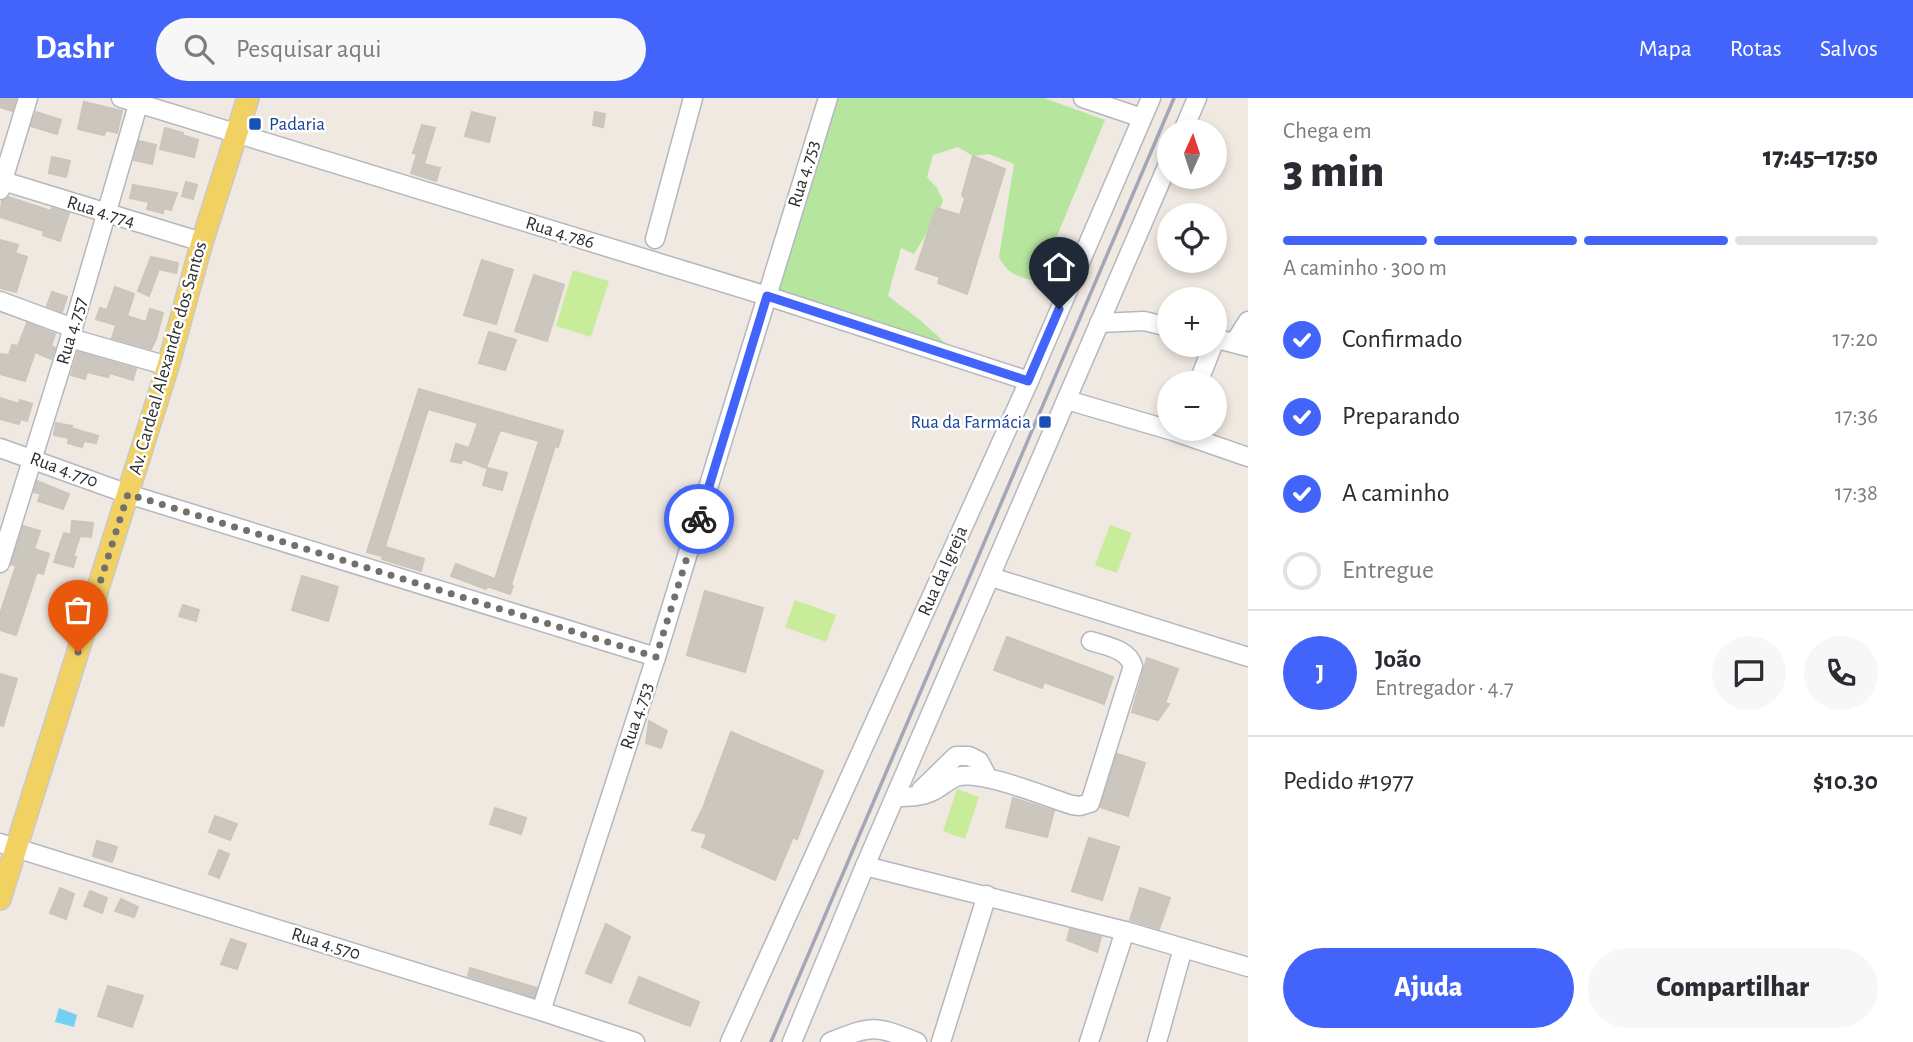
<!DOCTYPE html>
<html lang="pt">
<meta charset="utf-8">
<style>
body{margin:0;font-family:"Alegreya Sans",sans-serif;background:#f7f7f7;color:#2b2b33;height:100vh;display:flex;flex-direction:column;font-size:26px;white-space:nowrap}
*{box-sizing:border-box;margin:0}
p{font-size:23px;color:#7c7c81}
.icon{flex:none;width:38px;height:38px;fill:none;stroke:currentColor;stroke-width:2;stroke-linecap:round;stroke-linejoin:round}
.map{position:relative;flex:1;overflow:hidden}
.details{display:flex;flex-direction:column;background:#fff;width:665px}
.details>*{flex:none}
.needle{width:46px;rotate:3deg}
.controls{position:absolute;left:1157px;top:21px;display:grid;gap:14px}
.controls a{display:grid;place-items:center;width:70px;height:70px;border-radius:50%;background:#fff;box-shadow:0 4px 10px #0003;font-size:35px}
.pin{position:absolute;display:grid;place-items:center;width:60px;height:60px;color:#fff;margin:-72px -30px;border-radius:50% 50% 50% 0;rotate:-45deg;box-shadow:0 0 7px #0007}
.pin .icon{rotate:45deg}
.courier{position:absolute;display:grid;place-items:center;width:70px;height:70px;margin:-35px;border:5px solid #4264fb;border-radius:50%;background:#fff;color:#222;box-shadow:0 2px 9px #0007}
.head em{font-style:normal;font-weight:800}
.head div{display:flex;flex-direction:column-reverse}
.head{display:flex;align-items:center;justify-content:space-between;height:119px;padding:0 35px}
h1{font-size:46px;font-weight:800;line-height:52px}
.bar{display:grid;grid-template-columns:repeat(4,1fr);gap:10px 7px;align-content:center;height:84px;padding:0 35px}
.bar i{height:9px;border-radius:5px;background:#e1e1e2}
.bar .active{background:#4264fb}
.bar p{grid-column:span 4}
.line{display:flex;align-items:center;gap:18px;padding:0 35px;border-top:2px solid #e1e1e2}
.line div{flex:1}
.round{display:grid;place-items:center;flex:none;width:74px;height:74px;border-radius:37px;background:#f7f7f7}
ol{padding:0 35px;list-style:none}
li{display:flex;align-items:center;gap:21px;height:77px}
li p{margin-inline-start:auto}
li .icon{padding:7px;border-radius:50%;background:#4264fb;color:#fff;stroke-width:4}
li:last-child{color:#7c7c81}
li i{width:38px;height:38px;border:4px solid #e1e1e2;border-radius:50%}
.button{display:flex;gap:14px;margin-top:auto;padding:14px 35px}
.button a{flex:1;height:80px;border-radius:42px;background:#4264fb;color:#fff;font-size:28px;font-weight:800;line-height:80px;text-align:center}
.button a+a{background:#f7f7f7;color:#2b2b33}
header{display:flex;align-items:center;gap:42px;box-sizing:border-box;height:98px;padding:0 35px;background:#4264fb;color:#fff}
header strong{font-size:33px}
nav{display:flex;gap:38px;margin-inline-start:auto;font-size:24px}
.search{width:490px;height:63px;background:#f7f7f7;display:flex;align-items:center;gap:18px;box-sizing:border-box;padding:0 24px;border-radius:38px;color:#7c7c81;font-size:26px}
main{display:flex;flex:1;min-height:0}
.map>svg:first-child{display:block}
</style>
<header>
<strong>Dashr</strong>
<div class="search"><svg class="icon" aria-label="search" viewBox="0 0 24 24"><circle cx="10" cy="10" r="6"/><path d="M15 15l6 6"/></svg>Pesquisar aqui</div>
<nav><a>Mapa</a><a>Rotas</a><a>Salvos</a></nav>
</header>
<main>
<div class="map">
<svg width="1248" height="944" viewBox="0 0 1248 944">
<rect width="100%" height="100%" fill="#efe9e1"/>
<path fill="#b6e59e" d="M832,0H1044L1105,22L1038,184C1019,179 1008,177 999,159L1014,66L989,56L973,58L958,49L933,57L927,79L937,90L943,102L938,117L914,156L901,150L888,198L920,222L953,252L767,198Z"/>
<g fill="#c9ec9a">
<polygon points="573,172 609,183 591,239 556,228"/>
<polygon points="1110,427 1132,435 1117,475 1095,467"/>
<polygon points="795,502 836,517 826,544 785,529"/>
<polygon points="957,691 979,699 965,741 943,733"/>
</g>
<polygon fill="#75cff0" points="59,910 77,917 74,929 55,924"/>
<g fill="#cbc7bf" stroke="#cbc5ba" stroke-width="2">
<polygon points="0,0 16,0 12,13 0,9"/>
<polygon points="84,4 122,13 117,35 106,32 104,37 78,31"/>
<polygon points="36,14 61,22 57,36 31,28"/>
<polygon points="472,14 495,20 489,44 465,38"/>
<polygon points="595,14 605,16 603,29 593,27"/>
<polygon points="422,27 435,30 424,66 440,70 436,83 411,75 417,56 413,55"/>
<polygon points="165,30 183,35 182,37 198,42 194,59 160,51"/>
<polygon points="139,43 156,47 152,66 134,62"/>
<polygon points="973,58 1005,71 967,196 938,185 940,179 916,171 936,110 960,117 965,101 962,97"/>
<polygon points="52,59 70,63 66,79 49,75"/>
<polygon points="186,84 197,87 193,101 182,98"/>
<polygon points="133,87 177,95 171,112 164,110 163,115 147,111 149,104 130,100"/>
<polygon points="8,99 51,113 52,110 69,115 60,143 43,137 44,133 0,119 2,103"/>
<polygon points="0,142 18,147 15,155 27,159 16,194 0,190"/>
<polygon points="151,159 178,165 176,175 159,171 149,198 138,193"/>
<polygon points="482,162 513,172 496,226 464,217"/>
<polygon points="534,177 564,187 547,243 515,233"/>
<polygon points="115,189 134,196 127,218 146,224 150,211 163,215 156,241 151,251 112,240 116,227 96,221 100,210 107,212"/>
<polygon points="52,194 67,199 62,214 47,208"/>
<polygon points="27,225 55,236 51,248 55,250 51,261 35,254 25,283 0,276 0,256 9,257 12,247 18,248"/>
<polygon points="489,234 516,242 505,272 479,265"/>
<polygon points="78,254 136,271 133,282 110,275 108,279 87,274 85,281 71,277"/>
<polygon points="419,291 563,333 558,349 555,348 511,487 513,488 510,496 487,488 486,491 451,478 456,466 495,481 539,343 500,332 486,370 463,361 461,365 451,363 456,346 469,350 478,325 428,311 382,458 367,454"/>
<polygon points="0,300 19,306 20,302 32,306 27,323 21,321 19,326 0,321"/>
<polygon points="56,325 72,328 71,330 98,338 96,345 84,343 82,349 68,345 69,340 54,337"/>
<polygon points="488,370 507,375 502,392 483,387"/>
<polygon points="37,383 69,396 63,411 38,403 41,396 34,394"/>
<polygon points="72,423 93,425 91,439 80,438 73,459 76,459 73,469 54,464 64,435 71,437"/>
<polygon points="23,428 40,433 34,451 49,456 43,476 37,474 16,537 0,532 0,516 16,468 11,466"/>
<polygon points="386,449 424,461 421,473 382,461"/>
<polygon points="302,478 338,489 328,523 292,512"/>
<polygon points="705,493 763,510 745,574 687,557"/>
<polygon points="183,507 199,512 196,523 179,518"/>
<polygon points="1007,539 1113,579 1104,606 1044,584 1042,590 994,572"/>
<polygon points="1147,560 1178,571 1165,605 1169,606 1158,622 1132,614"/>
<polygon points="0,576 17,581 3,628 0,627"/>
<polygon points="649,623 667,633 661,650 646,645"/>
<polygon points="731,634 823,673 797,741 793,739 775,782 702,749 707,736 692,732 703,710"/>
<polygon points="1117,656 1145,665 1128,718 1100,709"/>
<polygon points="1013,700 1054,713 1047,739 1006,729"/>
<polygon points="495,710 526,720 521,736 490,726"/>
<polygon points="215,718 237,726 230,742 209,734"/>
<polygon points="1089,740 1119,749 1102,802 1072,793"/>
<polygon points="97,743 117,749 112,764 93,758"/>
<polygon points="219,752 229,756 219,780 209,776"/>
<polygon points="60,790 74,796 66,821 50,815"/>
<polygon points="1140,790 1170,800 1159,831 1130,822"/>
<polygon points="90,793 107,800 102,815 84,808"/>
<polygon points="121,801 138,809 134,819 115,813"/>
<polygon points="606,826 630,839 611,885 586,875"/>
<polygon points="1070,831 1101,839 1097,854 1067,842"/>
<polygon points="231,841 246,846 237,871 221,866"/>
<polygon points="470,870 537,890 534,899 468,878"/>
<polygon points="639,879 699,904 690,928 629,905"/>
<polygon points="108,888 143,898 132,929 98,918"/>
</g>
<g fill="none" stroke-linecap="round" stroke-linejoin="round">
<defs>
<g id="minor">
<polyline points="121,0 767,198 1029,283"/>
<polyline points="1083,0 1142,20"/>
<polyline points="1183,33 1197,0"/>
<polyline points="0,82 202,144"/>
<polyline points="0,92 28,0"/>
<polyline points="655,141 693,0"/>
<polyline points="0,203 73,230"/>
<polyline points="1099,225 1144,223 1169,229"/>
<polyline points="70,240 168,268"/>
<polyline points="1214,240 1248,249"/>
<polyline points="1234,245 1248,223"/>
<polyline points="1198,285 1213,247"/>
<polyline points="1067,302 1173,333 1248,359"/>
<polyline points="0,350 128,396 656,559"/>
<polyline points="0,465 70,240 140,0"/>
<polyline points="991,479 1248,559"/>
<polyline points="921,692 956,658 969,658 979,663 988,680"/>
<path d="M895,699C908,699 921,699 933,693C941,689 948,682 956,679C980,671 1046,699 1072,707L1080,708L1090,705L1133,568C1128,551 1106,548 1091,543"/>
<polyline points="0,745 541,913 635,944"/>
<polyline points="865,768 1125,833 1248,869"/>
<polyline points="541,913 656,559 828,0"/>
<polyline points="730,944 1029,283 1151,0"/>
<polyline points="792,944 865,768 1169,64"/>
<path d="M830,944C873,927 874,927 917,944"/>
<polyline points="941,944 987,797"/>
<polyline points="1089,944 1125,833"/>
<polyline points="1157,944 1183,850"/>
</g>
<polyline id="major" points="0,801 168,268 202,144 248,0"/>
</defs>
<use href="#minor" stroke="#b4b7c1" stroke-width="21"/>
<use href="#major" stroke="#c9c9c9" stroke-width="24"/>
<use href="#minor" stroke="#fff" stroke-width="18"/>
<use href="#major" stroke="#f2d163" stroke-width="21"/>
<polyline stroke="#a3a6b8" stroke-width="3.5" points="771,944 1174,0"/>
</g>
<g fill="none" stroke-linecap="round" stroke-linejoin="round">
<polyline stroke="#726f6d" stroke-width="7" stroke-dasharray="0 12.6" points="78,554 128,396 656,559 699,421"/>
<polyline stroke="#4264fb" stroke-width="9" points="699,421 767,198 1028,283 1059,211"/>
</g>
<g fill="#1a4fb4" stroke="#fff" stroke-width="2.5">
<rect x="248" y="19" width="14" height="14" rx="3.5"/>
<rect x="1038" y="317" width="14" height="14" rx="3.5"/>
</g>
<g text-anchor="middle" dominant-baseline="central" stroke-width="5" stroke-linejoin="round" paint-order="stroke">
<g font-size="19" fill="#164399" stroke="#fff" text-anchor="start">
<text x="269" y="26">Padaria</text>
<text x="1031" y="324" text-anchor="end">Rua da Farmácia</text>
</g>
<g font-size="19" fill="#2e2e2e" stroke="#fff">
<text transform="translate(804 76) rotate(-73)">Rua 4.753</text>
<text transform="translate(101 114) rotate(17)">Rua 4.774</text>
<text transform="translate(560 135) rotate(17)">Rua 4.786</text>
<text transform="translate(72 233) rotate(-74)">Rua 4.757</text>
<text transform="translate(168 260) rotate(-74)">Av. Cardeal Alexandre dos Santos</text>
<text transform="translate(64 372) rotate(20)">Rua 4.770</text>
<text transform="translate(943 473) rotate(-66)">Rua da Igreja</text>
<text transform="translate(637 618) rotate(-72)">Rua 4.753</text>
<text transform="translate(326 846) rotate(17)">Rua 4.570</text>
</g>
</g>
</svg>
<div class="controls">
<a><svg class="needle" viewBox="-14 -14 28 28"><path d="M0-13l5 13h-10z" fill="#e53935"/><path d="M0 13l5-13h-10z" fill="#7c7c81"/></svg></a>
<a><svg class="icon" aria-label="locate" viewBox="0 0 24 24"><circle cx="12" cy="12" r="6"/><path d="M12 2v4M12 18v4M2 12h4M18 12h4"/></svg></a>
<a>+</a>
<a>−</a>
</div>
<div class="pin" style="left:78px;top:554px;background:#ea580c"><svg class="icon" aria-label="bag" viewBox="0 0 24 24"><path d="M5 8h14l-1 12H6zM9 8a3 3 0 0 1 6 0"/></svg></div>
<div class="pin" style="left:1059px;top:211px;background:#1f2937"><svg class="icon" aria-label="home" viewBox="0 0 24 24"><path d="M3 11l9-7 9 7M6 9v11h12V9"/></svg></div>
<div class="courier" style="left:699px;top:421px"><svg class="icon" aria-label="bike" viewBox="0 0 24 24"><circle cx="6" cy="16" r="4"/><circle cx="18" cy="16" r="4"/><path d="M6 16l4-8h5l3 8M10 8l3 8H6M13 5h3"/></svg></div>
</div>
<section class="details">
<div class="head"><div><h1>3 min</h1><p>Chega em</p></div><em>17:45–17:50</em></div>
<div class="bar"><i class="active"></i><i class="active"></i><i class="active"></i><i></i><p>A caminho · 300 m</p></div>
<ol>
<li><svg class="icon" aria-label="check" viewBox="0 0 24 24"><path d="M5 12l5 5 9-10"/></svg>Confirmado<p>17:20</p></li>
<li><svg class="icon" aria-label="check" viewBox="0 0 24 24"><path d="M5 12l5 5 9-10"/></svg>Preparando<p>17:36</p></li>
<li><svg class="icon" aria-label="check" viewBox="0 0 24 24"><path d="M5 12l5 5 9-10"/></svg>A caminho<p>17:38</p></li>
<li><i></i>Entregue</li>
</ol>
<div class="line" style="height:126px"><b class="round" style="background:#4264fb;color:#fff">J</b><div><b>João</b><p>Entregador · 4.7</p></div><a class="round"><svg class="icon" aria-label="chat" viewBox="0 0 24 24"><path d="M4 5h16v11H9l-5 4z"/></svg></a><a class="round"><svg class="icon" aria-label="phone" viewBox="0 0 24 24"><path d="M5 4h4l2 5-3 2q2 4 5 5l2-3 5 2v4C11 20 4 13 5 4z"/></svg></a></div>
<div class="line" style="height:91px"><div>Pedido #1977</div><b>$10.30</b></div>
<div class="button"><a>Ajuda</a><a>Compartilhar</a></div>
</section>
</main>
